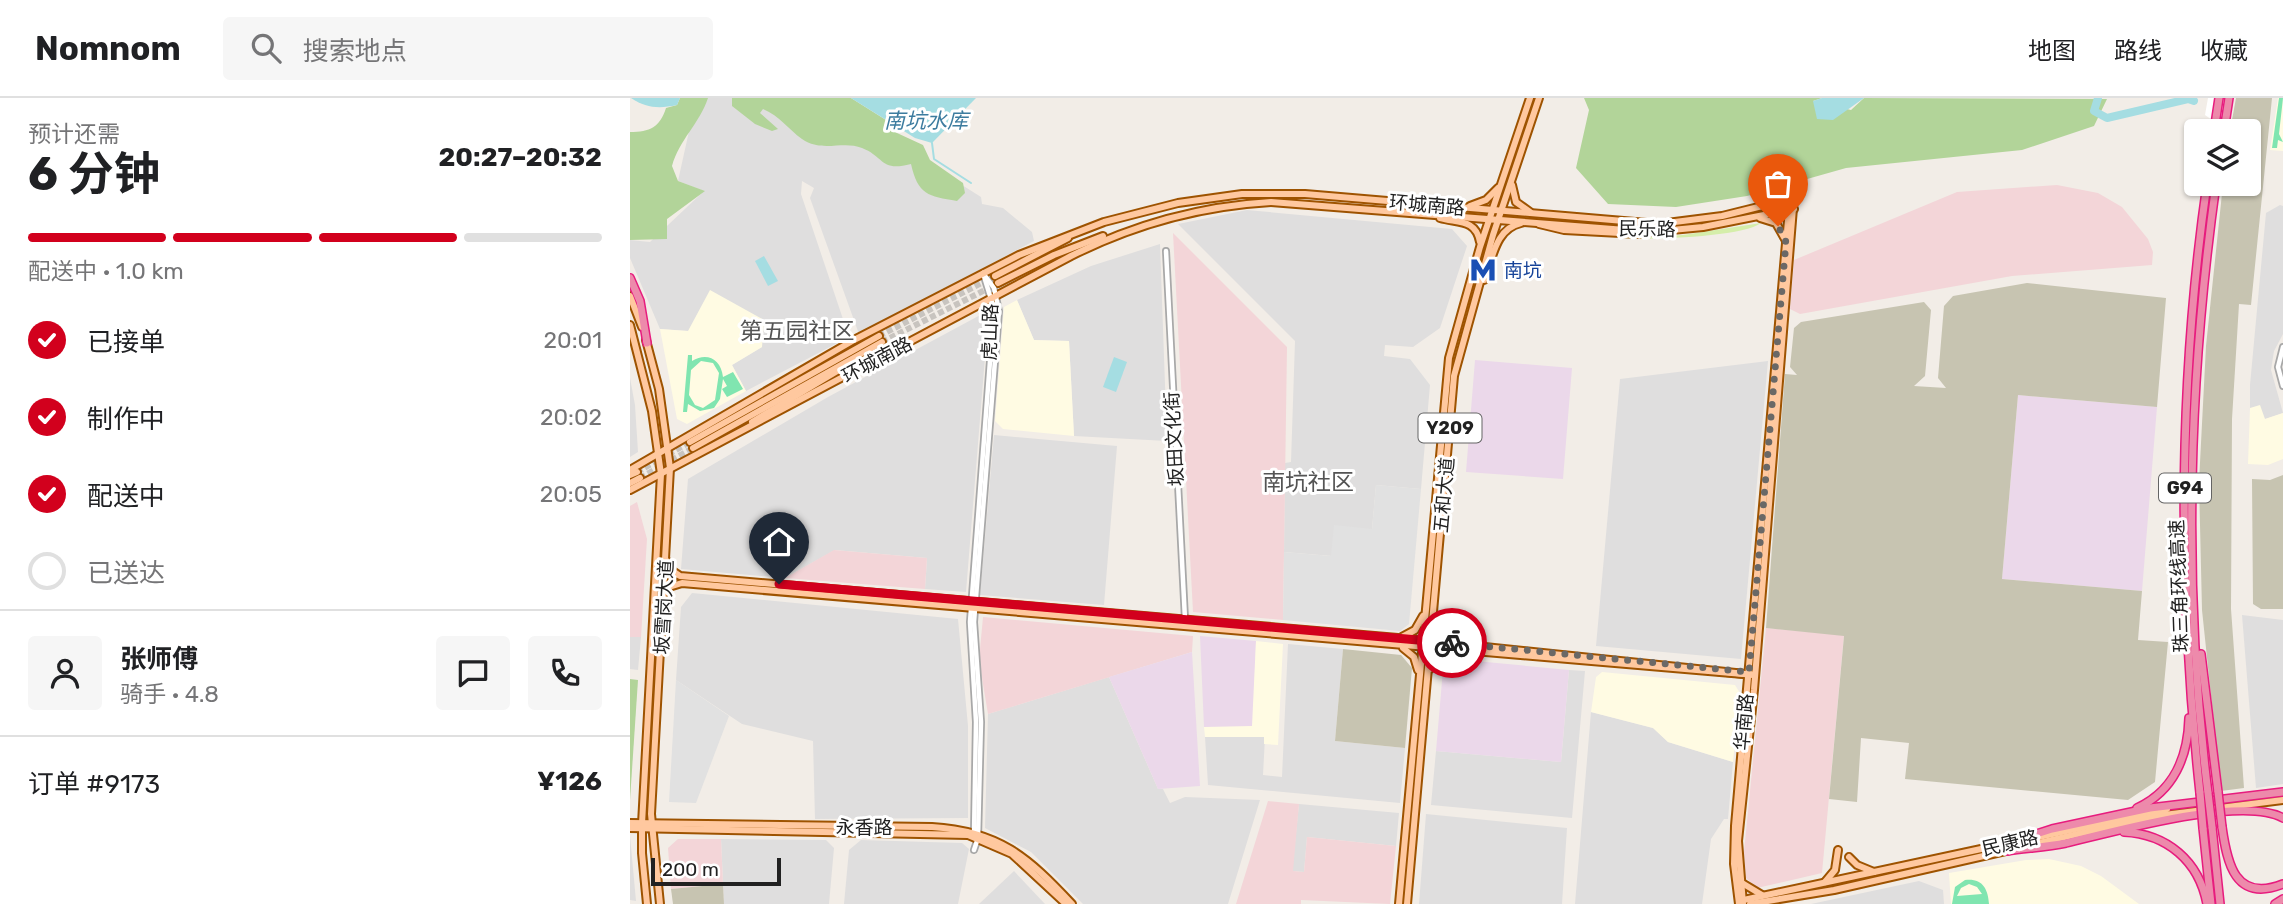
<!DOCTYPE html>
<html lang="zh">
<meta charset="utf-8">
<style>
body{margin:0;font-family:Rubik,"Noto Sans SC",sans-serif;background:#f6f6f6;color:#202124;height:100vh;display:flex;flex-direction:column;font-size:26px;white-space:nowrap}
*{box-sizing:border-box;margin:0}
p{font-size:23px;color:#757577}
.icon{flex:none;width:38px;height:38px;fill:none;stroke:currentColor;stroke-width:2;stroke-linecap:round;stroke-linejoin:round}
.map{position:relative;flex:1;overflow:hidden}
.drawer{display:flex;flex-direction:column;background:#fff;width:630px}
.drawer>*{flex:none}
.controls{position:absolute;left:1554px;top:21px;display:grid;gap:14px}
.controls a{display:grid;place-items:center;width:77px;height:77px;border-radius:7px;background:#fff;box-shadow:0 2px 5px #0004;font-size:35px}
.scale{position:absolute;left:21px;bottom:18px;width:130px;box-sizing:border-box;padding-left:7px;border:4px solid #212121;border-top:0;font-size:19px;line-height:24px;white-space:nowrap;color:#212121;-webkit-text-stroke:5px #fff;paint-order:stroke}
.pin{position:absolute;display:grid;place-items:center;width:60px;height:60px;color:#fff;margin:-72px -30px;border-radius:50% 50% 50% 0;rotate:-45deg;box-shadow:0 0 7px #0007}
.pin .icon{rotate:45deg}
.courier{position:absolute;display:grid;place-items:center;width:70px;height:70px;margin:-35px;border:5px solid #d2001d;border-radius:50%;background:#fff;color:#222;box-shadow:0 2px 9px #0007}
.headline em{font-style:normal;font-weight:700}
.headline div{display:flex;flex-direction:column-reverse}
.headline{display:flex;align-items:center;justify-content:space-between;height:119px;padding:0 28px}
h1{font-size:46px;font-weight:700;line-height:52px}
.bar{display:grid;grid-template-columns:repeat(4,1fr);gap:10px 7px;align-content:center;height:84px;padding:0 28px}
.bar i{height:9px;border-radius:5px;background:#e0e0e0}
.bar .current{background:#d2001d}
.bar p{grid-column:span 4}
.line{display:flex;align-items:center;gap:18px;padding:0 28px;border-top:2px solid #e0e0e0}
.line div{flex:1}
.round{display:grid;place-items:center;flex:none;width:74px;height:74px;border-radius:7px;background:#f6f6f6}
ol{padding:0 28px;list-style:none}
li{display:flex;align-items:center;gap:21px;height:77px}
li p{margin-inline-start:auto}
li .icon{padding:7px;border-radius:50%;background:#d2001d;color:#fff;stroke-width:4}
li:last-child{color:#757577}
li i{width:38px;height:38px;border:4px solid #e0e0e0;border-radius:50%}
header{display:flex;align-items:center;gap:42px;box-sizing:border-box;height:98px;padding:0 35px;background:#fff;border-bottom:2px solid #e0e0e0}
header strong{font-size:33px}
nav{display:flex;gap:38px;margin-inline-start:auto;font-size:24px}
.search{width:490px;height:63px;background:#f6f6f6;display:flex;align-items:center;gap:18px;box-sizing:border-box;padding:0 24px;border-radius:7px;color:#757577;font-size:26px}
main{display:flex;flex:1;min-height:0}
.map>svg:first-child{display:block}
</style>
<header>
<strong>Nomnom</strong>
<div class="search"><svg class="icon" aria-label="search" viewBox="0 0 24 24"><circle cx="10" cy="10" r="6"/><path d="M15 15l6 6"/></svg>搜索地点</div>
<nav><a>地图</a><a>路线</a><a>收藏</a></nav>
</header>
<main>
<section class="drawer">
<div class="headline"><div><h1>6 分钟</h1><p>预计还需</p></div><em>20:27–20:32</em></div>
<div class="bar"><i class="current"></i><i class="current"></i><i class="current"></i><i></i><p>配送中 · 1.0 km</p></div>
<ol>
<li><svg class="icon" aria-label="check" viewBox="0 0 24 24"><path d="M5 12l5 5 9-10"/></svg>已接单<p>20:01</p></li>
<li><svg class="icon" aria-label="check" viewBox="0 0 24 24"><path d="M5 12l5 5 9-10"/></svg>制作中<p>20:02</p></li>
<li><svg class="icon" aria-label="check" viewBox="0 0 24 24"><path d="M5 12l5 5 9-10"/></svg>配送中<p>20:05</p></li>
<li><i></i>已送达</li>
</ol>
<div class="line" style="height:126px"><a class="round"><svg class="icon" aria-label="person" viewBox="0 0 24 24"><circle cx="12" cy="8" r="4"/><path d="M4 21q1-7 8-7t8 7"/></svg></a><div><b>张师傅</b><p>骑手 · 4.8</p></div><a class="round"><svg class="icon" aria-label="chat" viewBox="0 0 24 24"><path d="M4 5h16v11H9l-5 4z"/></svg></a><a class="round"><svg class="icon" aria-label="phone" viewBox="0 0 24 24"><path d="M5 4h4l2 5-3 2q2 4 5 5l2-3 5 2v4C11 20 4 13 5 4z"/></svg></a></div>
<div class="line" style="height:91px"><div>订单 #9173</div><b>¥126</b></div>
</section>
<div class="map">
<svg width="1653" height="806" viewBox="0 0 1653 806">
<rect width="100%" height="100%" fill="#f2ede7"/>
<g fill="#dfdede">
<polygon points="75,0 194,0 351,99 352,106 373,110 402,134 404,143 229,236 180,100 184,90 172,83 171,96 219,239 116,293 102,267 132,249 58,233 30,231 0,160 0,142 20,144 74,93 48,83 65,6"/>
<polygon points="1650,107 1653,108 1653,236 1644,253 1641,272 1653,315 1635,321 1620,310 1620,287 1636,115"/>
<polygon points="617,112 822,131 837,148 810,230 783,249 755,247 754,258 780,261 800,287 791,391 746,387 742,431 702,458 654,454 655,365 661,364 665,243 548,126"/>
<polygon points="530,146 537,343 444,338 439,243 404,242 387,202 461,168"/>
<polygon points="354,215 358,222 336,494 295,491 297,460 205,452 155,480 51,471 58,381 198,299"/>
<polygon points="1138,263 1111,561 966,548 990,281"/>
<polygon points="0,280 5,307 8,354 0,359"/>
<polygon points="364,337 487,348 474,507 350,497"/>
<polygon points="62,495 328,521 338,628 338,720 185,721 183,643 112,626 46,582 51,509"/>
<polygon points="1612,517 1653,522 1653,686 1626,690"/>
<polygon points="0,539 11,539 8,572 0,571"/>
<polygon points="658,546 713,551 705,643 775,650 770,705 578,687 575,639 635,639 633,677 652,679"/>
<polygon points="939,572 955,573 942,720 801,707 806,653 931,664"/>
<polygon points="479,579 528,691 533,691 540,705 555,699 630,702 598,806 453,806 401,754 355,730 358,616"/>
<polygon points="961,614 1023,630 1038,644 1103,664 1098,721 1094,721 1081,741 1072,806 945,806"/>
<polygon points="669,706 769,715 766,748 677,739 674,774 662,773"/>
<polygon points="796,716 937,730 932,806 789,806"/>
<polygon points="0,738 6,803 0,802"/>
<polygon points="91,741 196,742 204,750 199,806 94,806"/>
<polygon points="231,742 332,745 339,751 328,806 214,806 219,752"/>
<polygon points="384,773 415,806 349,806"/>
<polygon points="1289,783 1313,792 1314,806 1181,806"/>
</g>
<g fill="#f3d5d8">
<polygon points="1427,87 1468,95 1492,109 1518,141 1523,154 1522,167 1382,178 1170,216 1160,211 1164,162 1327,94"/>
<polygon points="543,135 657,249 653,522 563,514"/>
<polygon points="7,404 17,441 11,539 0,539 0,408"/>
<polygon points="204,452 297,460 295,491 155,480"/>
<polygon points="353,519 563,538 562,554 358,616 349,562"/>
<polygon points="1136,530 1214,537 1192,775 1127,790 1116,780 1114,754"/>
<polygon points="638,703 669,706 663,773 674,774 677,739 766,748 760,806 671,802 671,806 606,806"/>
<polygon points="48,741 91,741 93,786 41,791 38,750"/>
</g>
<g fill="#ebd8ea">
<polygon points="845,262 942,270 933,381 836,374"/>
<polygon points="1388,297 1527,309 1512,493 1372,481"/>
<polygon points="570,538 626,543 623,629 574,629"/>
<polygon points="562,554 570,688 528,691 479,579"/>
<polygon points="814,560 939,572 931,664 806,653"/>
</g>
<g fill="#fffbe3">
<polygon points="1648,0 1653,0 1653,53 1640,52"/>
<polygon points="80,192 134,222 132,249 102,267 116,293 57,326 47,321 30,231 58,233"/>
<polygon points="387,202 404,242 439,243 444,338 373,331 365,323 374,209"/>
<polygon points="1630,307 1635,321 1653,315 1653,361 1638,367 1618,366 1620,310"/>
<polygon points="626,543 653,546 648,647 634,646 634,639 575,639 574,629 622,628"/>
<polygon points="972,574 1105,587 1110,595 1103,664 1038,644 1023,630 961,614 966,579"/>
<polygon points="1396,762 1419,761 1451,768 1471,778 1509,806 1321,806 1319,775"/>
</g>
<g fill="#c7c4b1">
<polygon points="1606,0 1642,0 1621,207 1609,206 1602,321 1601,511 1614,690 1591,693 1572,512 1569,384 1576,248 1593,86 1619,86 1619,33 1600,33"/>
<polygon points="1397,185 1536,200 1527,309 1388,297 1372,481 1512,493 1508,542 1538,544 1525,684 1498,702 1275,681 1279,645 1231,640 1227,704 1199,701 1214,538 1136,530 1155,276 1167,277 1160,269 1164,230 1171,224 1294,204 1301,212 1295,278 1284,288 1316,290 1308,280 1314,208 1323,198"/>
<polygon points="1653,377 1653,511 1631,511 1623,506 1622,381 1640,382"/>
<polygon points="713,551 771,557 782,570 775,650 705,643"/>
<polygon points="93,786 94,806 43,806 41,791"/>
</g>
<path fill="#d5eeaa" d="M1131,125C1113,139 1020,142 994,140L1053,137Z"/>
<g fill="#b2d499">
<path d="M50,0H78C70,25 49,42 42,68L48,83L75,93L37,121V141L0,142V34C20,34 30,29 36,10L47,7Z"/>
<path d="M102,0H221L256,22L254,29L293,47L300,62L333,85L335,95L327,103C298,98 288,97 281,66C250,74 255,59 232,50C213,42 192,55 172,41C158,31 150,18 133,11L130,15L148,31L142,33L125,26L102,8Z"/>
<polygon points="954,0 1192,0 1183,3 1221,12 1234,0 1477,1 1464,28 1392,52 1216,70 1117,98 1046,109 978,106 946,70 959,12"/>
<polygon points="0,581 8,582 0,702"/>
</g>
<g fill="#80e5b0" fill-rule="evenodd">
<polygon points="1649,0 1653,0 1649,36 1653,44 1648,42 1647,50 1642,50"/>
<path d="M58,257H62V263C77,254 91,261 93,279L103,274L113,291L97,299L92,291L97,288L93,281L90,301L84,310L70,313L58,306L57,314H53ZM71,263L83,265L89,275L85,302L73,310L65,307L59,297L61,272Z"/>
<path d="M1335,782C1352,780 1358,790 1359,806H1322L1325,789ZM1339,786L1347,789L1352,796L1327,798L1331,790Z"/>
</g>
<g fill="#e1e1e1">
<polygon points="746,387 791,391 779,526 770,533 653,522 654,454 701,458 704,427 742,431"/>
<polygon points="46,582 99,618 66,705 39,704"/>
</g>
<g fill="#a5dde2">
<path d="M1,0H50L47,7C29,11 16,10 1,0Z"/>
<polygon points="221,0 346,0 302,45 285,40"/>
<polygon points="1192,0 1234,0 1203,22 1187,21 1183,3"/>
<polygon points="134,158 148,183 138,188 125,163"/>
<polygon points="484,259 497,264 486,294 473,289"/>
</g>
<polygon fill="#fff" points="1578,0 1589,0 1602,11 1598,33 1575,17"/>
<g fill="none" stroke-linecap="round" stroke-linejoin="round">
<polyline stroke="#a5dde2" stroke-width="2" points="302,45 304,61 341,85"/>
<polyline stroke="#a5dde2" stroke-width="8" points="1468,0 1464,13 1477,20 1558,1 1564,3"/>
<g stroke="#c8c4bf" stroke-width="6" stroke-dasharray="6 3" stroke-linecap="butt">
<polyline points="249,238 365,178"/>
<polyline points="252,244 363,188"/>
<polyline points="7,374 60,344"/>
<polyline points="10,380 63,350"/>
</g>
<defs>
<g id="minor">
<polyline points="536,153 555,521"/>
<polyline points="1653,249 1648,269 1653,288"/>
<polyline points="344,737 346,624 340,524 364,211 353,175"/>
<polyline points="344,752 348,740 351,624 344,524 369,213 364,190 353,175"/>
</g>
<g id="major">
<polyline points="882,87 886,104 900,114"/>
<polyline points="840,108 856,102 868,90"/>
<path d="M810,120C828,125 846,121 850,144"/>
<polyline points="1130,120 1146,125 1155,141"/>
<polyline points="909,126 934,132 1009,136"/>
<polyline points="365,178 438,140"/>
<path d="M854,182C863,160 865,131 891,125"/>
<polyline points="368,185 424,157 473,138"/>
<polyline points="0,198 12,229"/>
<polyline points="0,227 22,313 31,376 12,726 12,755 17,806"/>
<polyline points="16,242 29,291 40,370 21,716 30,806"/>
<polyline points="122,324 209,272"/>
<polyline points="60,344 249,238"/>
<polyline points="63,350 252,244"/>
<polyline points="0,372 224,242 389,157 474,124 548,105 612,96 675,96 1029,126 1092,118 1161,101"/>
<polyline points="0,377 7,374"/>
<polyline points="0,385 10,380"/>
<path d="M0,392L441,158C505,126 570,108 641,104L1021,134L1073,129L1164,111"/>
<polyline points="36,462 41,472 50,478 768,540 1125,577"/>
<polyline points="34,496 39,489 52,485 1125,577"/>
<polyline points="805,525 809,535 822,544"/>
<polyline points="772,539 785,532 793,518"/>
<polyline points="773,550 784,559 788,572"/>
<polyline points="800,571 810,558 820,553"/>
<path d="M0,725L302,729C369,733 398,759 442,806"/>
<polyline points="0,730 338,737 382,756 436,806"/>
<polyline points="1404,740 1537,711"/>
<polyline points="1400,747 1526,718 1653,702"/>
<polyline points="1219,759 1227,767 1244,774"/>
<polyline points="1195,784 1205,772 1208,752"/>
<polyline points="1112,785 1132,797"/>
<polyline points="1109,803 1379,745"/>
<polyline points="769,806 819,260 850,149 900,0"/>
<polyline points="777,806 824,278 863,137 909,0"/>
<polyline points="1109,806 1104,766 1105,728 1159,111"/>
<polyline points="1113,806 1108,743 1124,592 1163,110"/>
<polyline points="1120,806 1204,792 1380,752"/>
</g>
<g id="highway">
<polyline points="1584,33 1589,0"/>
<polyline points="1594,33 1599,0"/>
<polyline points="0,180 10,203 17,245"/>
<polyline points="1571,556 1588,694"/>
<path d="M1570,695C1548,493 1548,287 1577,86"/>
<path d="M1578,695C1553,494 1558,286 1586,86"/>
<path d="M1507,710C1544,693 1558,658 1559,620"/>
<polyline points="1582,729 1590,806"/>
<path d="M1592,729C1597,765 1605,805 1653,786"/>
<polyline points="1573,730 1581,806"/>
<path d="M1494,734C1537,736 1569,763 1577,806"/>
<polyline points="1375,746 1422,731 1520,710 1653,694"/>
<path d="M1377,753C1397,750 1416,749 1436,745C1483,734 1612,697 1653,720"/>
<polyline points="1645,806 1653,801"/>
</g>
</defs>
<use href="#minor" stroke="#a8a8a8" stroke-width="8"/>
<use href="#major" stroke="#9e5300" stroke-width="10"/>
<use href="#highway" stroke="#e71c7e" stroke-width="10"/>
<use href="#minor" stroke="#fff" stroke-width="4.5"/>
<use href="#major" stroke="#ffc89f" stroke-width="6"/>
<use href="#highway" stroke="#ed8aab" stroke-width="7"/>
<defs>
<g id="highway-bridge">
<polyline points="1588,694 1592,729"/>
<polyline points="1570,695 1573,730"/>
<polyline points="1578,695 1582,729"/>
</g>
</defs>
<use href="#highway-bridge" stroke="#e71c7e" stroke-width="10" stroke-linecap="butt"/>
<use href="#highway-bridge" stroke="#ed8aab" stroke-width="7"/>
</g>
<g fill="none" stroke-linecap="round" stroke-linejoin="round">
<polyline stroke="#6a6866" stroke-width="7" stroke-dasharray="0 12.6" points="822,545 1119,574 1155,156 1156,144 1148,128"/>
<polyline stroke="#d2001d" stroke-width="9" points="149,486 822,545"/>
</g>
<defs>
<symbol id="metro-bare" viewBox="-9 -9 18 18"><path d="M-5.5 5V-5H-3L0 0L3-5H5.5V5H3V-.5L0 4L-3-.5V5Z" fill="#1a4fb4" stroke="#fff" stroke-width="2.5" paint-order="stroke"/></symbol>
</defs>
<g fill-rule="evenodd">
<use href="#metro-bare" x="834" y="153" width="38" height="38"/>
</g>
<g text-anchor="middle" dominant-baseline="central" stroke-width="6" stroke-linejoin="round" paint-order="stroke">
<g fill="#fff" stroke="#646464" stroke-width="2">
<rect x="788.5" y="315.5" width="63" height="29" rx="5"/>
<rect x="1529" y="375.5" width="52" height="29" rx="5"/>
</g>
<g font-size="18" font-weight="bold" fill="#212121">
<text x="820" y="330">Y209</text>
<text x="1555" y="390">G94</text>
</g>
<g font-size="19" fill="#212121" stroke="#fff">
<text transform="translate(797 107) rotate(5)">环城南路</text>
<text transform="translate(1017 131) rotate(1)">民乐路</text>
<text transform="translate(360 234) rotate(-88)">虎山路</text>
<text transform="translate(247 262) rotate(-28)">环城南路</text>
<text transform="translate(544 341) rotate(-93)">坂田文化街</text>
<text transform="translate(814 397) rotate(-85)">五和大道</text>
<text transform="translate(1549 488) rotate(-92)">珠三角环线高速</text>
<text transform="translate(34 509) rotate(-87)">坂雪岗大道</text>
<text transform="translate(1114 624) rotate(-85)">华南路</text>
<text x="234" y="729">永香路</text>
<text transform="translate(1380 745) rotate(-13)">民康路</text>
</g>
<g font-size="19" fill="#164399" stroke="#fff" text-anchor="start">
<text x="874" y="172">南坑</text>
</g>
<g font-size="21" font-style="italic" fill="#3d7c9f" stroke="#fff">
<text x="296" y="22">南坑水库</text>
</g>
<g font-size="23" fill="#545454" stroke="#fff">
<text x="167" y="233">第五园社区</text>
<text x="678" y="384">南坑社区</text>
</g>
</g>
</svg>
<div class="controls">
<a><svg class="icon" aria-label="layers" viewBox="0 0 24 24"><path d="M12 4l9 5-9 5-9-5zM3 14l9 5 9-5"/></svg></a>
</div>
<div class="scale">200 m</div>
<div class="pin" style="left:1148px;top:128px;background:#ea580c"><svg class="icon" aria-label="bag" viewBox="0 0 24 24"><path d="M5 8h14l-1 12H6zM9 8a3 3 0 0 1 6 0"/></svg></div>
<div class="pin" style="left:149px;top:486px;background:#1f2937"><svg class="icon" aria-label="home" viewBox="0 0 24 24"><path d="M3 11l9-7 9 7M6 9v11h12V9"/></svg></div>
<div class="courier" style="left:822px;top:545px"><svg class="icon" aria-label="bike" viewBox="0 0 24 24"><circle cx="6" cy="16" r="4"/><circle cx="18" cy="16" r="4"/><path d="M6 16l4-8h5l3 8M10 8l3 8H6M13 5h3"/></svg></div>
</div>
</main>
